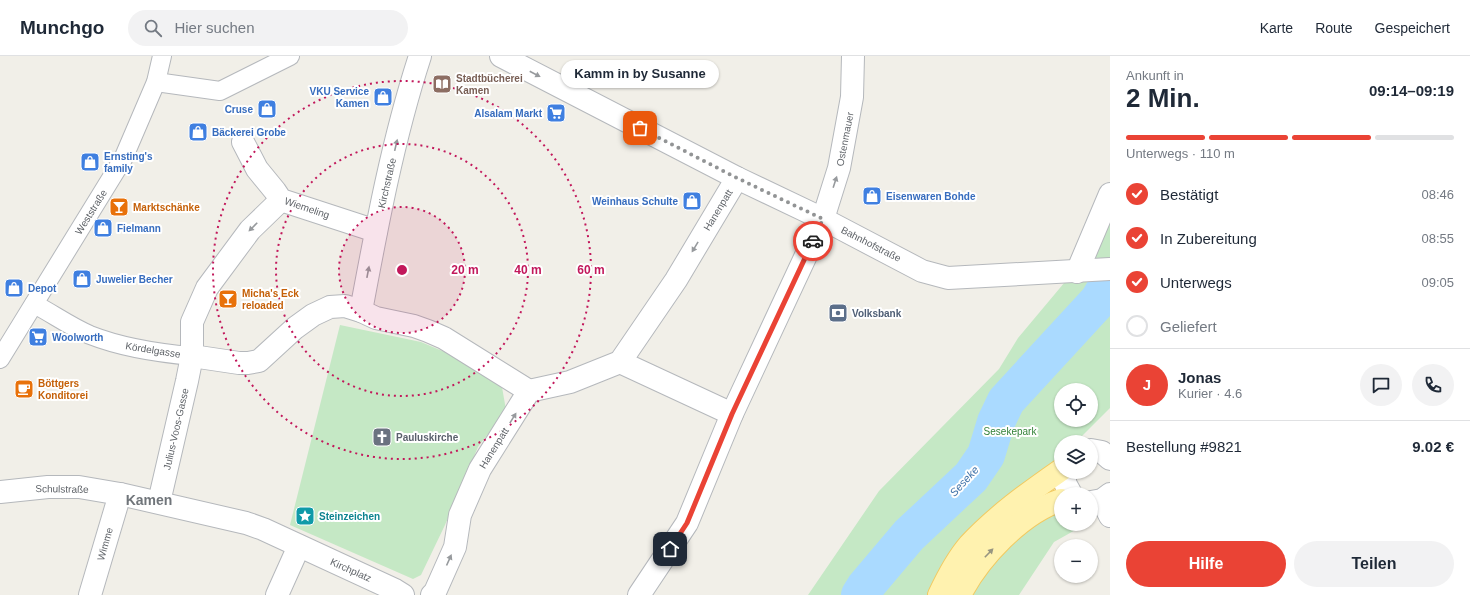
<!DOCTYPE html>
<html lang="de">
<meta charset="utf-8">
<style>
body{margin:0;font-family:Arial,sans-serif;background:#f2f2f3;color:#1f2937;height:100vh;display:flex;flex-direction:column;font-size:15px;white-space:nowrap}
*{box-sizing:border-box;margin:0}
p{font-size:13px;color:#747a83}
.icon{flex:none;width:22px;height:22px;fill:none;stroke:currentColor;stroke-width:2;stroke-linecap:round;stroke-linejoin:round}
.map{position:relative;flex:1;overflow:hidden}
.sheet{display:flex;flex-direction:column;background:#fff;width:360px}
.sheet>*{flex:none}
.buttons{position:absolute;left:1054px;top:327px;display:grid;gap:8px}
.buttons a{display:grid;place-items:center;width:44px;height:44px;border-radius:50%;background:#fff;box-shadow:0 1px 3px #0004;font-size:20px}
.pin{position:absolute;display:grid;place-items:center;width:34px;height:34px;color:#fff;margin:-17px;border-radius:8px;box-shadow:0 2px 6px #0006}
.courier{position:absolute;display:grid;place-items:center;width:40px;height:40px;margin:-20px;border:3px solid #ea4335;border-radius:50%;background:#fff;color:#222;box-shadow:0 1px 5px #0007}
.bubble{position:absolute;height:28px;border-radius:14px;background:#fff;box-shadow:0 1px 3px #0004;font-size:13px;font-weight:800;line-height:28px;text-align:center}
.headline em{font-style:normal;font-weight:800}
.headline div{display:flex;flex-direction:column-reverse}
.headline{display:flex;align-items:center;justify-content:space-between;height:68px;padding:0 16px}
h1{font-size:26px;font-weight:800;line-height:30px}
.bar{display:grid;grid-template-columns:repeat(4,1fr);gap:6px 4px;align-content:center;height:48px;padding:0 16px}
.bar i{height:5px;border-radius:3px;background:#e0e1e3}
.bar .selected{background:#ea4335}
.bar p{grid-column:span 4}
.line{display:flex;align-items:center;gap:10px;padding:0 16px;border-top:1px solid #e0e1e3}
.line div{flex:1}
.round{display:grid;place-items:center;flex:none;width:42px;height:42px;border-radius:21px;background:#f2f2f3}
ol{padding:0 16px;list-style:none}
li{display:flex;align-items:center;gap:12px;height:44px}
li p{margin-inline-start:auto}
li .icon{padding:4px;border-radius:50%;background:#ea4335;color:#fff;stroke-width:4}
li:last-child{color:#747a83}
li i{width:22px;height:22px;border:2px solid #e0e1e3;border-radius:50%}
.primary-button{display:flex;gap:8px;margin-top:auto;padding:8px 16px}
.primary-button a{flex:1;height:46px;border-radius:24px;background:#ea4335;color:#fff;font-size:16px;font-weight:800;line-height:46px;text-align:center}
.primary-button a+a{background:#f2f2f3;color:#1f2937}
header{display:flex;align-items:center;gap:24px;box-sizing:border-box;height:56px;padding:0 20px;background:#fff;border-bottom:1px solid #e0e1e3}
header strong{font-size:19px}
nav{display:flex;gap:22px;margin-inline-start:auto;font-size:14px}
.search{width:280px;height:36px;background:#f2f2f3;display:flex;align-items:center;gap:10px;box-sizing:border-box;padding:0 14px;border-radius:22px;color:#747a83;font-size:15px}
main{display:flex;flex:1;min-height:0}
.map>svg:first-child{display:block}
</style>
<header>
<strong>Munchgo</strong>
<div class="search"><svg class="icon" aria-label="search" viewBox="0 0 24 24"><circle cx="10" cy="10" r="6"/><path d="M15 15l6 6"/></svg>Hier suchen</div>
<nav><a>Karte</a><a>Route</a><a>Gespeichert</a></nav>
</header>
<main>
<div class="map">
<svg width="1110" height="539" viewBox="0 0 1110 539">
<rect width="100%" height="100%" fill="#f1efe8"/>
<g fill="#c5e8c5" fill-rule="evenodd">
<path d="M1110,126V352L1076,386H1061V404L930,539H808L879,435L999,313L1018,282L1080,208ZM1061,334H1091V364H1061Z"/>
<polygon points="340,269 421,286 452,299 502,331 506,354 478,391 445,469 421,519 413,523 290,469"/>
<polygon points="1061,444 1061,468 1086,468 1054,486 1019,539 960,539 966,528"/>
</g>
<g fill="none" stroke-linecap="round" stroke-linejoin="round">
<polyline stroke="#aadaff" stroke-width="38" points="860,539 865,531 909,479 971,421 986,399 996,366 1006,345 1099,244 1110,225"/>
<defs>
<g id="pedestrian">
<polyline points="156,26 220,35 290,0"/>
<path d="M34,248C53,258 71,271 90,279C123,292 157,297 192,300"/>
<polyline points="0,303 123,103 156,26 162,0"/>
</g>
<g id="minor">
<polyline points="501,0 737,122 823,163 922,215 948,222 1110,213"/>
<polyline points="243,86 257,113 275,135 281,144 376,175"/>
<polyline points="1077,216 1110,138"/>
<path d="M361,255C377,169 393,83 420,0"/>
<polyline points="192,300 239,307 248,307 259,305 295,272 313,259 330,251 345,250 361,255 376,262 414,270 428,275 444,282 529,335"/>
<polyline points="620,306 732,358"/>
<polyline points="0,436 48,431 79,431 120,438 246,467 263,473 395,534 403,539"/>
<polyline points="1102,444 1110,460"/>
<polyline points="159,446 187,325 192,300 192,266 207,232 250,174 281,144"/>
<polyline points="90,539 120,438"/>
<polyline points="277,539 299,490"/>
<polyline points="432,539 435,536 455,491 460,459 480,413 529,335 570,326 620,306 676,224 737,122"/>
<polyline points="639,539 687,467 732,358 823,163 839,112 852,41 853,0"/>
</g>
<g id="tertiary">
<polyline points="1091,394 1102,396 1110,403"/>
<polyline points="1065,416 1065,427 1071,438"/>
<polyline points="1091,446 1102,444 1110,438"/>
</g>
<g id="primary">
<path d="M939,539C947,522 956,504 969,489C996,460 1028,437 1061,414"/>
<path d="M960,539C979,502 1021,457 1061,444"/>
</g>
</defs>
<use href="#pedestrian" stroke="#b5b8bc" stroke-width="20"/>
<use href="#minor" stroke="#b5b8bc" stroke-width="24"/>
<use href="#tertiary" stroke="#b5b8bc" stroke-width="24"/>
<use href="#primary" stroke="#f2c960" stroke-width="24"/>
<use href="#pedestrian" stroke="#fff" stroke-width="18"/>
<use href="#minor" stroke="#fff" stroke-width="22"/>
<use href="#tertiary" stroke="#fff" stroke-width="22"/>
<use href="#primary" stroke="#fff2af" stroke-width="22"/>
</g>
<defs><path id="oneway-solid" d="M-6-.8H1V-3.2L6.5 0L1 3.2V.8H-6Z"/></defs>
<g fill="#979a9d">
<use href="#oneway-solid" transform="translate(535 18) rotate(28)"/>
<use href="#oneway-solid" transform="translate(396 89) rotate(-77)"/>
<use href="#oneway-solid" transform="translate(835 126) rotate(-72)"/>
<use href="#oneway-solid" transform="translate(253 171) rotate(135)"/>
<use href="#oneway-solid" transform="translate(695 191) rotate(121)"/>
<use href="#oneway-solid" transform="translate(368 216) rotate(-79)"/>
<use href="#oneway-solid" transform="translate(513 362) rotate(-58)"/>
<use href="#oneway-solid" transform="translate(449 504) rotate(-66)"/>
</g>
<use fill="#979581" href="#oneway-solid" transform="translate(989 497) rotate(-46)"/>
<g fill="none" stroke-linecap="round" stroke-linejoin="round">
<polyline stroke="#929495" stroke-width="4" stroke-dasharray="0 7.2" points="640,72 737,122 823,163 813,185"/>
<polyline stroke="#ea4335" stroke-width="5" points="670,493 687,467 732,358 813,185"/>
</g>
<circle cx="402" cy="214" r="63" fill="#c2185b" fill-opacity=".12"/>
<g fill="none" stroke="#c2185b" stroke-width="2" stroke-dasharray="2 4">
<circle cx="402" cy="214" r="63"/>
<circle cx="402" cy="214" r="126"/>
<circle cx="402" cy="214" r="189"/>
</g>
<defs>
<symbol id="library-square" viewBox="-11 -11 22 22"><rect x="-9" y="-9" width="18" height="18" rx="4" fill="#8d6e63" stroke="#fff"/><path d="M-6-4Q-3-5.5-.7-3.5V5Q-3 3-6 4ZM6-4Q3-5.5 .7-3.5V5Q3 3 6 4Z" fill="#fff"/></symbol>
<symbol id="shop-square" viewBox="-11 -11 22 22"><rect x="-9" y="-9" width="18" height="18" rx="4" fill="#3f7fe0" stroke="#fff"/><path d="M-5-2.5h2.3a2.7 3.5 0 0 1 5.4 0H5L5.5 6h-11ZM-1.5-2.5h3a1.5 2.3 0 0 0-3 0Z" fill="#fff"/></symbol>
<symbol id="supermarket-square" viewBox="-11 -11 22 22"><rect x="-9" y="-9" width="18" height="18" rx="4" fill="#3f7fe0" stroke="#fff"/><path d="M-6-5.5h2.5l.6 2H6L4.5 2H-2.5L-4.4-4H-6ZM-1.5 3.2a1.3 1.3 0 1 0 .1 0ZM3 3.2a1.3 1.3 0 1 0 .1 0Z" fill="#fff"/></symbol>
<symbol id="bar-square" viewBox="-11 -11 22 22"><rect x="-9" y="-9" width="18" height="18" rx="4" fill="#e8710a" stroke="#fff"/><path d="M-6-5H6L.8 .8V4.5H3.5V6h-7V4.5H-.8V.8Z" fill="#fff"/></symbol>
<symbol id="bank-square" viewBox="-11 -11 22 22"><rect x="-9" y="-9" width="18" height="18" rx="4" fill="#5c6f8a" stroke="#fff"/><path d="M-6-4H6V4H-6ZM0-2.3a2.3 2.3 0 1 0 0 4.6a2.3 2.3 0 1 0 0-4.6Z" fill="#fff"/></symbol>
<symbol id="cafe-square" viewBox="-11 -11 22 22"><rect x="-9" y="-9" width="18" height="18" rx="4" fill="#e8710a" stroke="#fff"/><path d="M-5.5-4.5H6V0H3Q3 3.5 0 3.5H-2.5Q-5.5 3.5-5.5 0ZM3-3.2v2h1.7v-2ZM-6 4.5H4V6H-6Z" fill="#fff"/></symbol>
<symbol id="church-square" viewBox="-11 -11 22 22"><rect x="-9" y="-9" width="18" height="18" rx="4" fill="#6b7280" stroke="#fff"/><path d="M-1.2-6h2.4v3.5h3.3v2.4h-3.3V6h-2.4V-.1h-3.3v-2.4h3.3Z" fill="#fff"/></symbol>
<symbol id="sight-square" viewBox="-11 -11 22 22"><rect x="-9" y="-9" width="18" height="18" rx="4" fill="#0f9aa8" stroke="#fff"/><path d="M0-6L1.8-2.2L6-1.7L2.9 1.2L3.7 5.4L0 3.3L-3.7 5.4L-2.9 1.2L-6-1.7L-1.8-2.2Z" fill="#fff"/></symbol>
</defs>
<g fill-rule="evenodd">
<use href="#library-square" x="431" y="17" width="22" height="22"/>
<use href="#shop-square" x="372" y="30" width="22" height="22"/>
<use href="#shop-square" x="256" y="42" width="22" height="22"/>
<use href="#supermarket-square" x="545" y="46" width="22" height="22"/>
<use href="#shop-square" x="187" y="65" width="22" height="22"/>
<use href="#shop-square" x="79" y="95" width="22" height="22"/>
<use href="#shop-square" x="861" y="129" width="22" height="22"/>
<use href="#shop-square" x="681" y="134" width="22" height="22"/>
<use href="#bar-square" x="108" y="140" width="22" height="22"/>
<use href="#shop-square" x="92" y="161" width="22" height="22"/>
<use href="#shop-square" x="71" y="212" width="22" height="22"/>
<use href="#shop-square" x="3" y="221" width="22" height="22"/>
<use href="#bar-square" x="217" y="232" width="22" height="22"/>
<use href="#bank-square" x="827" y="246" width="22" height="22"/>
<use href="#supermarket-square" x="27" y="270" width="22" height="22"/>
<use href="#cafe-square" x="13" y="322" width="22" height="22"/>
<use href="#church-square" x="371" y="370" width="22" height="22"/>
<use href="#sight-square" x="294" y="449" width="22" height="22"/>
</g>
<g text-anchor="middle" dominant-baseline="central" stroke-width="4" stroke-linejoin="round" paint-order="stroke">
<g font-size="10" font-weight="bold" fill="#785e54" stroke="#fff" text-anchor="start">
<text x="456" y="22">Stadtbücherei<tspan x="456" dy="12">Kamen</tspan></text>
</g>
<g font-size="10" font-weight="bold" fill="#366cbe" stroke="#fff" text-anchor="start">
<text x="369" y="35" text-anchor="end">VKU Service<tspan x="369" dy="12">Kamen</tspan></text>
<text x="253" y="53" text-anchor="end">Cruse</text>
<text x="542" y="57" text-anchor="end">Alsalam Markt</text>
<text x="212" y="76">Bäckerei Grobe</text>
<text x="104" y="100">Ernsting's<tspan x="104" dy="12">family</tspan></text>
<text x="886" y="140">Eisenwaren Bohde</text>
<text x="678" y="145" text-anchor="end">Weinhaus Schulte</text>
<text x="117" y="172">Fielmann</text>
<text x="96" y="223">Juwelier Becher</text>
<text x="28" y="232">Depot</text>
<text x="52" y="281">Woolworth</text>
</g>
<g font-size="10" fill="#5f6368" stroke="#fff">
<text transform="translate(845 83) rotate(-79)">Ostenmauer</text>
<text transform="translate(387 127) rotate(-77)">Kirchstraße</text>
<text transform="translate(307 152) rotate(19)">Wiemeling</text>
<text transform="translate(718 154) rotate(-59)">Hanenpatt</text>
<text transform="translate(91 156) rotate(-58)">Weststraße</text>
<text transform="translate(871 188) rotate(27)">Bahnhofstraße</text>
<text transform="translate(153 294) rotate(9)">Kördelgasse</text>
<text transform="translate(176 373) rotate(-77)">Julius-Voos-Gasse</text>
<text transform="translate(494 392) rotate(-58)">Hanenpatt</text>
<text transform="translate(62 433) rotate(1)">Schulstraße</text>
<text transform="translate(105 488) rotate(-74)">Wimme</text>
<text transform="translate(351 514) rotate(24)">Kirchplatz</text>
</g>
<g font-size="10" font-weight="bold" fill="#c56008" stroke="#fff" text-anchor="start">
<text x="133" y="151">Marktschänke</text>
<text x="242" y="237">Micha's Eck<tspan x="242" dy="12">reloaded</tspan></text>
<text x="38" y="327">Böttgers<tspan x="38" dy="12">Konditorei</tspan></text>
</g>
<g font-size="10" font-weight="bold" fill="#4e5e75" stroke="#fff" text-anchor="start">
<text x="852" y="257">Volksbank</text>
</g>
<g font-size="10" fill="#348238" stroke="#fff">
<text x="1010" y="375">Sesekepark</text>
</g>
<g font-size="10" font-weight="bold" fill="#5b616d" stroke="#fff" text-anchor="start">
<text x="396" y="381">Pauluskirche</text>
</g>
<g font-size="10" font-weight="bold" fill="#0d838f" stroke="#fff" text-anchor="start">
<text x="319" y="460">Steinzeichen</text>
</g>
<g font-size="11" font-style="italic" fill="#4174aa" stroke="#fff">
<text transform="translate(964 425) rotate(-47)">Seseke</text>
</g>
<g font-size="14" font-weight="bold" fill="#70757a" stroke="#fff">
<text x="149" y="444">Kamen</text>
</g>
</g>
<circle cx="402" cy="214" r="6" fill="#c2185b" stroke="#fff" stroke-width="2"/>
<g font-size="12" text-anchor="middle" font-weight="bold" fill="#c2185b" stroke="#fff" stroke-width="4" stroke-linejoin="round" paint-order="stroke">
<text x="465" y="218">20 m</text>
<text x="528" y="218">40 m</text>
<text x="591" y="218">60 m</text>
</g>
</svg>
<div class="buttons">
<a><svg class="icon" aria-label="locate" viewBox="0 0 24 24"><circle cx="12" cy="12" r="6"/><path d="M12 2v4M12 18v4M2 12h4M18 12h4"/></svg></a>
<a><svg class="icon" aria-label="layers" viewBox="0 0 24 24"><path d="M12 4l9 5-9 5-9-5zM3 14l9 5 9-5"/></svg></a>
<a>+</a>
<a>−</a>
</div>
<div class="pin" style="left:640px;top:72px;background:#ea580c"><svg class="icon" aria-label="bag" viewBox="0 0 24 24"><path d="M5 8h14l-1 12H6zM9 8a3 3 0 0 1 6 0"/></svg></div>
<div class="pin" style="left:670px;top:493px;background:#1f2937"><svg class="icon" aria-label="home" viewBox="0 0 24 24"><path d="M3 11l9-7 9 7M6 9v11h12V9"/></svg></div>
<div class="courier" style="left:813px;top:185px"><svg class="icon" aria-label="car" viewBox="0 0 24 24"><path d="M5 17H2v-5l4-1 3-4h7l3 4 3 1v5h-3M9 17h6M6 11h13"/><circle cx="7" cy="17" r="2"/><circle cx="17" cy="17" r="2"/></svg></div>
<div class="bubble" style="left:561px;top:4px;width:158px">Kamm in by Susanne</div>
</div>
<section class="sheet">
<div class="headline"><div><h1>2 Min.</h1><p>Ankunft in</p></div><em>09:14–09:19</em></div>
<div class="bar"><i class="selected"></i><i class="selected"></i><i class="selected"></i><i></i><p>Unterwegs · 110 m</p></div>
<ol>
<li><svg class="icon" aria-label="check" viewBox="0 0 24 24"><path d="M5 12l5 5 9-10"/></svg>Bestätigt<p>08:46</p></li>
<li><svg class="icon" aria-label="check" viewBox="0 0 24 24"><path d="M5 12l5 5 9-10"/></svg>In Zubereitung<p>08:55</p></li>
<li><svg class="icon" aria-label="check" viewBox="0 0 24 24"><path d="M5 12l5 5 9-10"/></svg>Unterwegs<p>09:05</p></li>
<li><i></i>Geliefert</li>
</ol>
<div class="line" style="height:72px"><b class="round" style="background:#ea4335;color:#fff">J</b><div><b>Jonas</b><p>Kurier · 4.6</p></div><a class="round"><svg class="icon" aria-label="chat" viewBox="0 0 24 24"><path d="M4 5h16v11H9l-5 4z"/></svg></a><a class="round"><svg class="icon" aria-label="phone" viewBox="0 0 24 24"><path d="M5 4h4l2 5-3 2q2 4 5 5l2-3 5 2v4C11 20 4 13 5 4z"/></svg></a></div>
<div class="line" style="height:52px"><div>Bestellung #9821</div><b>9.02 €</b></div>
<div class="primary-button"><a>Hilfe</a><a>Teilen</a></div>
</section>
</main>
